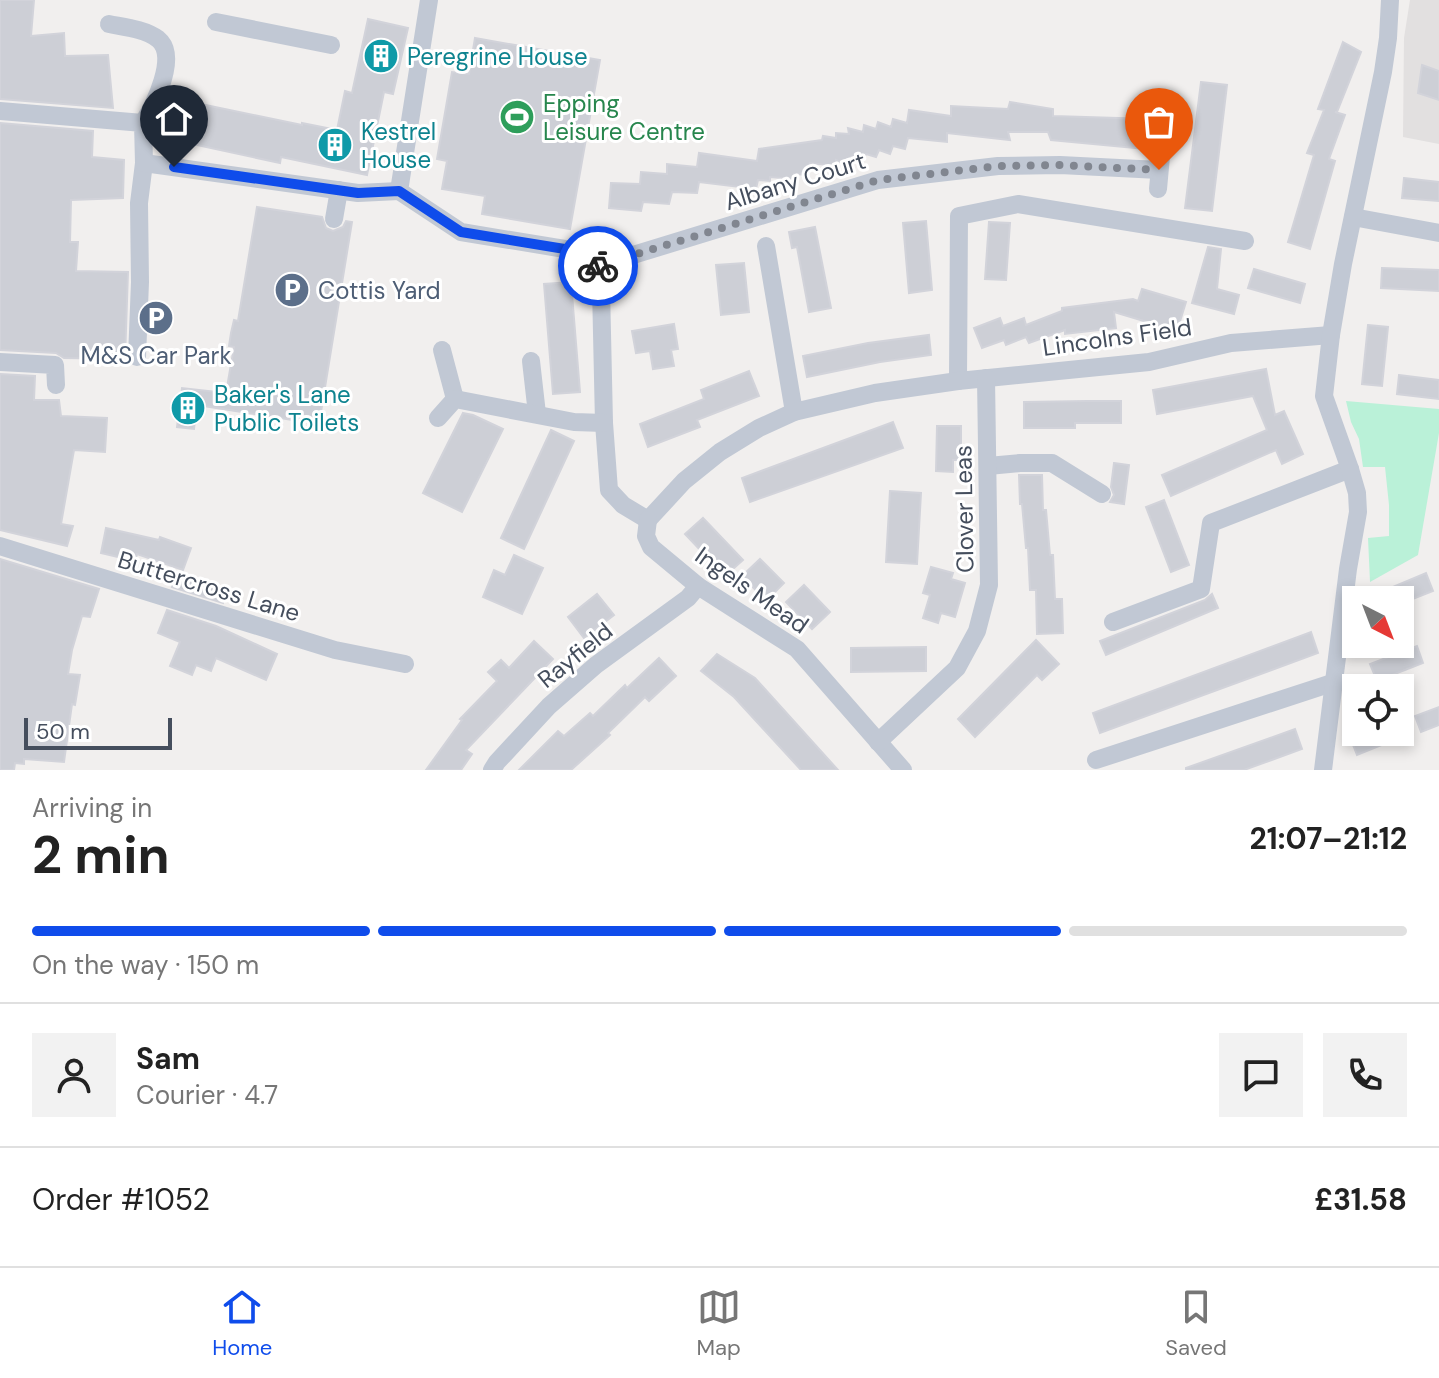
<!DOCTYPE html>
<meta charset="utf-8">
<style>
body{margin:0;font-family:"DM Sans",sans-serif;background:#f2f2f2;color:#222;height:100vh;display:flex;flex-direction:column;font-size:30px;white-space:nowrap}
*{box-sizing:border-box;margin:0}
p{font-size:26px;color:#767676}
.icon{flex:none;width:44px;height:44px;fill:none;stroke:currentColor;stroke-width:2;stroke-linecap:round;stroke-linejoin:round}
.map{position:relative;height:770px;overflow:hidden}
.sheet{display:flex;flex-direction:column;background:#fff;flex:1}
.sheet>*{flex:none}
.needle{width:52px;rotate:138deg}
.tools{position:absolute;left:1342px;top:586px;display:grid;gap:16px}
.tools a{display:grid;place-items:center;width:72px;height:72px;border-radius:0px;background:#fff;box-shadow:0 4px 12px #0003;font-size:40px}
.scale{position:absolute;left:24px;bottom:20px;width:148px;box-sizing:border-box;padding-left:8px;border:4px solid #454e5d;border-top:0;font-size:22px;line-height:28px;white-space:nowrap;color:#454e5d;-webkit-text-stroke:6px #fff;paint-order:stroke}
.pin{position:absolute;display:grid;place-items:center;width:68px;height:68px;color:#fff;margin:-82px -34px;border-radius:50% 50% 50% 0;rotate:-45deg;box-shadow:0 0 8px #0007}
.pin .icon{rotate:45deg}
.courier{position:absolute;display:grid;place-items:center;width:80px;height:80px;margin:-40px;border:6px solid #0f4ceb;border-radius:50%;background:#fff;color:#222;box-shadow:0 2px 10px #0007}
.headline em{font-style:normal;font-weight:700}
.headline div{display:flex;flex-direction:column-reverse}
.headline{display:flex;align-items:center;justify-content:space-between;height:136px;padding:0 32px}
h1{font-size:52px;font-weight:700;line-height:60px}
.bar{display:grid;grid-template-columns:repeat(4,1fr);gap:12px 8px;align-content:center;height:96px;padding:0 32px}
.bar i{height:10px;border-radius:6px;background:#e0e0e0}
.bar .selected{background:#0f4ceb}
.bar p{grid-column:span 4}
.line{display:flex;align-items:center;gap:20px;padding:0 32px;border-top:2px solid #e0e0e0}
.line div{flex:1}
.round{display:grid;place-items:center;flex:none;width:84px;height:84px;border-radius:0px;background:#f2f2f2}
.menu{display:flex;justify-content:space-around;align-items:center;height:112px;border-top:2px solid #e0e0e0;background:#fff;font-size:22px;color:#767676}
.menu a{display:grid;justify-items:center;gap:4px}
.menu .selected{color:#0f4ceb}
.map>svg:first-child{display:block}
</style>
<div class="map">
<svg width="1439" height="770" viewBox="0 0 1439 770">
<rect width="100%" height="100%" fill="#f1efee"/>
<polygon fill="#e2e0e0" points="1410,0 1439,0 1439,144 1403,137 1404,38"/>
<polygon fill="#baf1d8" points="1346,401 1439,409 1439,433 1418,555 1370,582 1368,538 1389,536 1389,505 1385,467 1363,467 1359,439 1351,422"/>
<g fill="#cdcfd6" stroke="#d2d3da" stroke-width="2">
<polygon points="0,0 34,0 31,36 64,33 65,56 108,55 113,108 0,99"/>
<polygon points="368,19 408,28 393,94 384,92 367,175 281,157 280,163 183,142 191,102 302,125 302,123 337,130 345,91 352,93"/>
<polygon points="475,38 600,60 570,229 482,214 485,196 442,189 447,161 437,159 452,72 469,74"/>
<polygon points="1343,42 1361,52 1337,112 1335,112 1345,115 1329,159 1335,161 1310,249 1288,242 1314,155 1307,153 1324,110 1318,109"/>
<polygon points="1422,65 1439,71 1439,100 1418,93"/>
<polygon points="1201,82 1227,85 1212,211 1185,208"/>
<polygon points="1010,102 1053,109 1053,116 1150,119 1145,149 1051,140 1048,132 1008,132 1010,140 947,133 947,142 908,138 905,149 893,146 890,154 879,150 876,157 866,154 862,162 851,157 847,165 836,160 836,166 810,163 808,175 794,174 793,179 770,177 770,181 758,180 756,189 699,182 697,193 672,192 669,204 643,202 641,211 609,208 611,183 640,184 641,172 667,174 667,164 697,167 699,153 757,161 759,149 822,140 823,136 836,138 836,133 849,134 848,128 863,132 864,125 876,129 878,122 891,127 893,119 907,123 909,110 951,116 951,106 1008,109"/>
<polygon points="0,123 93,131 92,157 124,160 123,198 71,200 70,242 78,242 76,271 128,272 125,359 64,358 56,353 0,350"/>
<polygon points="1404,178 1439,182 1439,201 1402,198"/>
<polygon points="257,207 322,217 326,228 333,231 343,227 346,221 352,222 319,424 197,405 194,429 177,427 182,388 226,393 234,347 229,346 231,333 234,320 238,321"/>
<polygon points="926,221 932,290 909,293 903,223"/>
<polygon points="989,222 1010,223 1006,280 985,279"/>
<polygon points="815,227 831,308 809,312 797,247 792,248 789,232"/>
<polygon points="1208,247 1221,249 1217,289 1239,295 1234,314 1192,303"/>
<polygon points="744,263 749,312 721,315 716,265"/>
<polygon points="1382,268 1439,270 1439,291 1381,288"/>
<polygon points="1254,269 1305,284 1300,303 1248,288"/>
<polygon points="571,282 580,392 553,394 544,284"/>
<polygon points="1142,289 1186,302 1177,331 1114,312 1116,328 1065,334 1065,330 1029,343 1026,337 1006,345 1004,340 982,348 974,328 1000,318 1003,326 1024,318 1026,325 1062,311 1062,308 1133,299 1138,301"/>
<polygon points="674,324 678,349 671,350 674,366 653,369 650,351 636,353 632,331"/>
<polygon points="1368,325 1388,327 1382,386 1362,384"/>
<polygon points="929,335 931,355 880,362 807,377 803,356 868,343"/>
<polygon points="1266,369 1275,415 1284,411 1303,454 1282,464 1276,450 1171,496 1162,475 1267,430 1253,396 1157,414 1153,390"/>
<polygon points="749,371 759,396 697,420 700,427 648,447 640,424 704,399 701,390"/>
<polygon points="0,374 35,376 34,400 59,400 61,416 107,418 105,452 74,450 61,524 73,526 67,546 0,530"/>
<polygon points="1399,375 1439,380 1439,399 1397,394"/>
<polygon points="1087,401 1121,401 1121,423 1075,423 1075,428 1024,428 1024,402"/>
<polygon points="463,413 473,415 503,429 462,512 423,493"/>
<polygon points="893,422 903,448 750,502 742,478"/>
<polygon points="937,426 961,426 961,460 953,460 953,472 936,471"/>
<polygon points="551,430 574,441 524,549 501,538"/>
<polygon points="1114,463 1129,465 1124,504 1110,502 1114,495 1111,487"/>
<polygon points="1019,475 1042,475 1043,510 1046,510 1050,555 1053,555 1055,599 1062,599 1063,633 1037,634 1036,590 1030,590 1028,548 1026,548 1022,504 1020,504"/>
<polygon points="890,491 921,493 917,564 886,562"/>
<polygon points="1164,500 1189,565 1171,572 1146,507"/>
<polygon points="703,518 743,560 725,576 685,534"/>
<polygon points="106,528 159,540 160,537 191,548 183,570 137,554 135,561 101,553"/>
<polygon points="514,555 543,568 522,614 483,597 494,570 505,575"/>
<polygon points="0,559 99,589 90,617 82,616 72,650 68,674 80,675 75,705 72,704 64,762 24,759 24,764 15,763 14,770 0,770"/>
<polygon points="760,559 784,583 766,601 742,576"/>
<polygon points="931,567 953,573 951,579 965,583 955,617 941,613 938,623 923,618 930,595 923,593"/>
<polygon points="176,573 227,588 223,603 172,587"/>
<polygon points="1426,573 1433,591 1400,604 1400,600 1362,600"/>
<polygon points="804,585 830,612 812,629 786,602"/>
<polygon points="597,594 614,615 584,638 568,617"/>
<polygon points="1212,594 1218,608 1106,655 1100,641 1205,600"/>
<polygon points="167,610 216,626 277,654 266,680 216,658 211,671 196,665 192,675 170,666 180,642 158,633"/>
<polygon points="1311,632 1318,653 1100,733 1093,713"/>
<polygon points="1036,640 1059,664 1042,680 1037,675 975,737 958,719"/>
<polygon points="534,641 553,659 466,750 472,754 461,770 426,770 462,720 460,719 497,681 488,672 501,660 509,668"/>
<polygon points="1417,646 1423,663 1377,681 1370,664"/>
<polygon points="926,647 926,671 851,672 851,648"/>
<polygon points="717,654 755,678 838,770 801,770 734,697 701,671"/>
<polygon points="659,658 676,676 649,701 645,697 608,733 610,735 571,770 519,770 558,731 564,736 590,713 593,716 625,685 627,688"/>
<polygon points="1439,707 1439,725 1421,732 1415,716"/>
<polygon points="1295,729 1302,749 1244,770 1186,770 1186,768"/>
<polygon points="1348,732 1411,732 1411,733 1357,755"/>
</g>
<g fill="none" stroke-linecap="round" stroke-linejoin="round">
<g stroke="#c1c8d4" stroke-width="18">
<polyline points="429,0 399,191 461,232 577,251 594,267 601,288 604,423 609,490 623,505 648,520"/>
<polyline points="216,22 331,45"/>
<path d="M109,24C124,27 145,29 158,39C179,56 154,105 143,123"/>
<polyline points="0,111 143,123 144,163 139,203 140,282 137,357"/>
<polyline points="144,163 358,193 399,191"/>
<polyline points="1158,189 1165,113"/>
<polyline points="1353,217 1439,233"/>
<polyline points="334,219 339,190"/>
<polyline points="766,246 794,412"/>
<polyline points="594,267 878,180 998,166 1060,165 1159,170"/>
<polyline points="442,350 455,399"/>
<polyline points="531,361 537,414"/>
<polyline points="0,362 55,365 56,385"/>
<polyline points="958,381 959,216 1018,204 1245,241"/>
<polyline points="438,418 455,399 574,422 604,423"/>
<polyline points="988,466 1020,463 1052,463 1102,494"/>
<polyline points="648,520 684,481 720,452 759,428 794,412 875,393 958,381 1149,362 1231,343 1331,335"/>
<polyline points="648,520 646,536 651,547 698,586 797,649 903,770"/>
<polyline points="0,546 335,650 405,664"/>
<polyline points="1113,622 1201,589 1211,523 1350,469"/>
<polyline points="878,742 957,668 977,631 989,585 986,378"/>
<polyline points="1096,760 1335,682"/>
<polyline points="492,770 497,762 549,706 596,665 688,598 698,586"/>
<polyline points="1323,770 1348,569 1358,512 1357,493 1350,469 1324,396 1331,335 1343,264 1383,72 1388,38 1390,0"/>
</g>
</g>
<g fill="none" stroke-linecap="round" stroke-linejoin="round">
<polyline stroke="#818690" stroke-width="8" stroke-dasharray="0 14.4" points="598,266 878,180 998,166 1060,165 1159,170"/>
<polyline stroke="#0f4ceb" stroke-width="10" points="174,167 358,193 399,191 461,232 577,251 594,267 598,266"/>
</g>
<defs>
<symbol id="building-disc" viewBox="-11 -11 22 22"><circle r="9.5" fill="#0f9aa8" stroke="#fff"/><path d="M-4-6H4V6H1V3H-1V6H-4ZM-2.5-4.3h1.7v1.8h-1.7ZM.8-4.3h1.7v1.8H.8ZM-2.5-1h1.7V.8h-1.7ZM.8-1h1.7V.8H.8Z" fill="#fff"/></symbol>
<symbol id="stadium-disc" viewBox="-11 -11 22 22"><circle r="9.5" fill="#2e9e5b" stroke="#fff"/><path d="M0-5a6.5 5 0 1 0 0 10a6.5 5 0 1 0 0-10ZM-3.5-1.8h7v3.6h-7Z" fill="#fff"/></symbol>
<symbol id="parking-disc" viewBox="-11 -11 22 22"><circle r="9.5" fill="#5c6f8a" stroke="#fff"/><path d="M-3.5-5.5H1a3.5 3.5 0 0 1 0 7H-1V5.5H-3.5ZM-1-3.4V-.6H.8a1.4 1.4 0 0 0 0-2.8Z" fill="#fff"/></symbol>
</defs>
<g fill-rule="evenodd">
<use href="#building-disc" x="361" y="36" width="40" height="40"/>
<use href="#stadium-disc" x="497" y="97" width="40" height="40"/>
<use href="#building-disc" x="315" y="125" width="40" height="40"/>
<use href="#parking-disc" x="272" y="270" width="40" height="40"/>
<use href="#parking-disc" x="136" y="298" width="40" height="40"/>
<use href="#building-disc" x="168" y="388" width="40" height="40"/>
</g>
<g text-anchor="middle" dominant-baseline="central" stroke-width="6" stroke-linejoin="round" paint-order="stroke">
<g font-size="24" fill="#0d838f" stroke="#fff" text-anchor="start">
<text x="407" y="56">Peregrine House</text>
<text x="361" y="131">Kestrel<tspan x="361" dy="28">House</tspan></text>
<text x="214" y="394">Baker's Lane<tspan x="214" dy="28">Public Toilets</tspan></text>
</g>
<g font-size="24" fill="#27864d" stroke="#fff" text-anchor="start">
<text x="543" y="103">Epping<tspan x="543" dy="28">Leisure Centre</tspan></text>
</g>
<g font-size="24" fill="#454e5d" stroke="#fff">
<text transform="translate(795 181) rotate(-17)">Albany Court</text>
<text transform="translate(1117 337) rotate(-8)">Lincolns Field</text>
<text transform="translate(964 509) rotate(-91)">Clover Leas</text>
<text transform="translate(209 586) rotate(17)">Buttercross Lane</text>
<text transform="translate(752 590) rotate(35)">Ingels Mead</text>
<text transform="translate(575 655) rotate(-39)">Rayfield</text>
</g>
<g font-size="24" fill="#4e5e75" stroke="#fff" text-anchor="start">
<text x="318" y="290">Cottis Yard</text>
<text x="156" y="355" text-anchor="middle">M&amp;S Car Park</text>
</g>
</g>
</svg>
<div class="tools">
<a><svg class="needle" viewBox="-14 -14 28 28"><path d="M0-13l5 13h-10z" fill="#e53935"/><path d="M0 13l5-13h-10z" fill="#767676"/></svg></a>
<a><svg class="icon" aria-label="locate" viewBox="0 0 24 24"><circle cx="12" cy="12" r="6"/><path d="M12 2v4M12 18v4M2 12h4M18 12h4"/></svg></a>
</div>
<div class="scale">50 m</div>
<div class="pin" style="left:1159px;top:170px;background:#ea580c"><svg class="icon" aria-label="bag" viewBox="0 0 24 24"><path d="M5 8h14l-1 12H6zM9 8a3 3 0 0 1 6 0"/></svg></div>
<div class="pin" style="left:174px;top:167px;background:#1f2937"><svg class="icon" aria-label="home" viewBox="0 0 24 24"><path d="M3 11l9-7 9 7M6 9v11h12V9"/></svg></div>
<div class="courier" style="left:598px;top:266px"><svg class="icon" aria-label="bike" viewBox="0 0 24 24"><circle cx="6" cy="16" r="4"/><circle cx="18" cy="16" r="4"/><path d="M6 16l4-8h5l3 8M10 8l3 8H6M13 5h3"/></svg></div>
</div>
<section class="sheet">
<div class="headline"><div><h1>2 min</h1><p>Arriving in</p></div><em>21:07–21:12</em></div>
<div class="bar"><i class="selected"></i><i class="selected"></i><i class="selected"></i><i></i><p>On the way · 150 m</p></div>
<div class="line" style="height:144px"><a class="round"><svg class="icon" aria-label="person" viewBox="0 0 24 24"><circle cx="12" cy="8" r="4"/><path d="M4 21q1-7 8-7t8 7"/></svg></a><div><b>Sam</b><p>Courier · 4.7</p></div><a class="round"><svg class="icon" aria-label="chat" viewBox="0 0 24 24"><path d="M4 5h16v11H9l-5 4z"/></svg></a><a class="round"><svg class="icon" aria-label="phone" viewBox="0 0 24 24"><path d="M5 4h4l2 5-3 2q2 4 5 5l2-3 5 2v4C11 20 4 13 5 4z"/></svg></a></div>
<div class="line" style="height:104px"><div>Order #1052</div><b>£31.58</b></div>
</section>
<nav class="menu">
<a class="selected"><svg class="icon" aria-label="home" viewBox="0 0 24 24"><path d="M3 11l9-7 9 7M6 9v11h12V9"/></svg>Home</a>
<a><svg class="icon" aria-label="map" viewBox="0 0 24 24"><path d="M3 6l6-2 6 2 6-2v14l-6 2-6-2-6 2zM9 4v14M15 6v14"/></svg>Map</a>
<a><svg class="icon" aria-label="saved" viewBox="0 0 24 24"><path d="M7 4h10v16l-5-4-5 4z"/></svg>Saved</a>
</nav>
